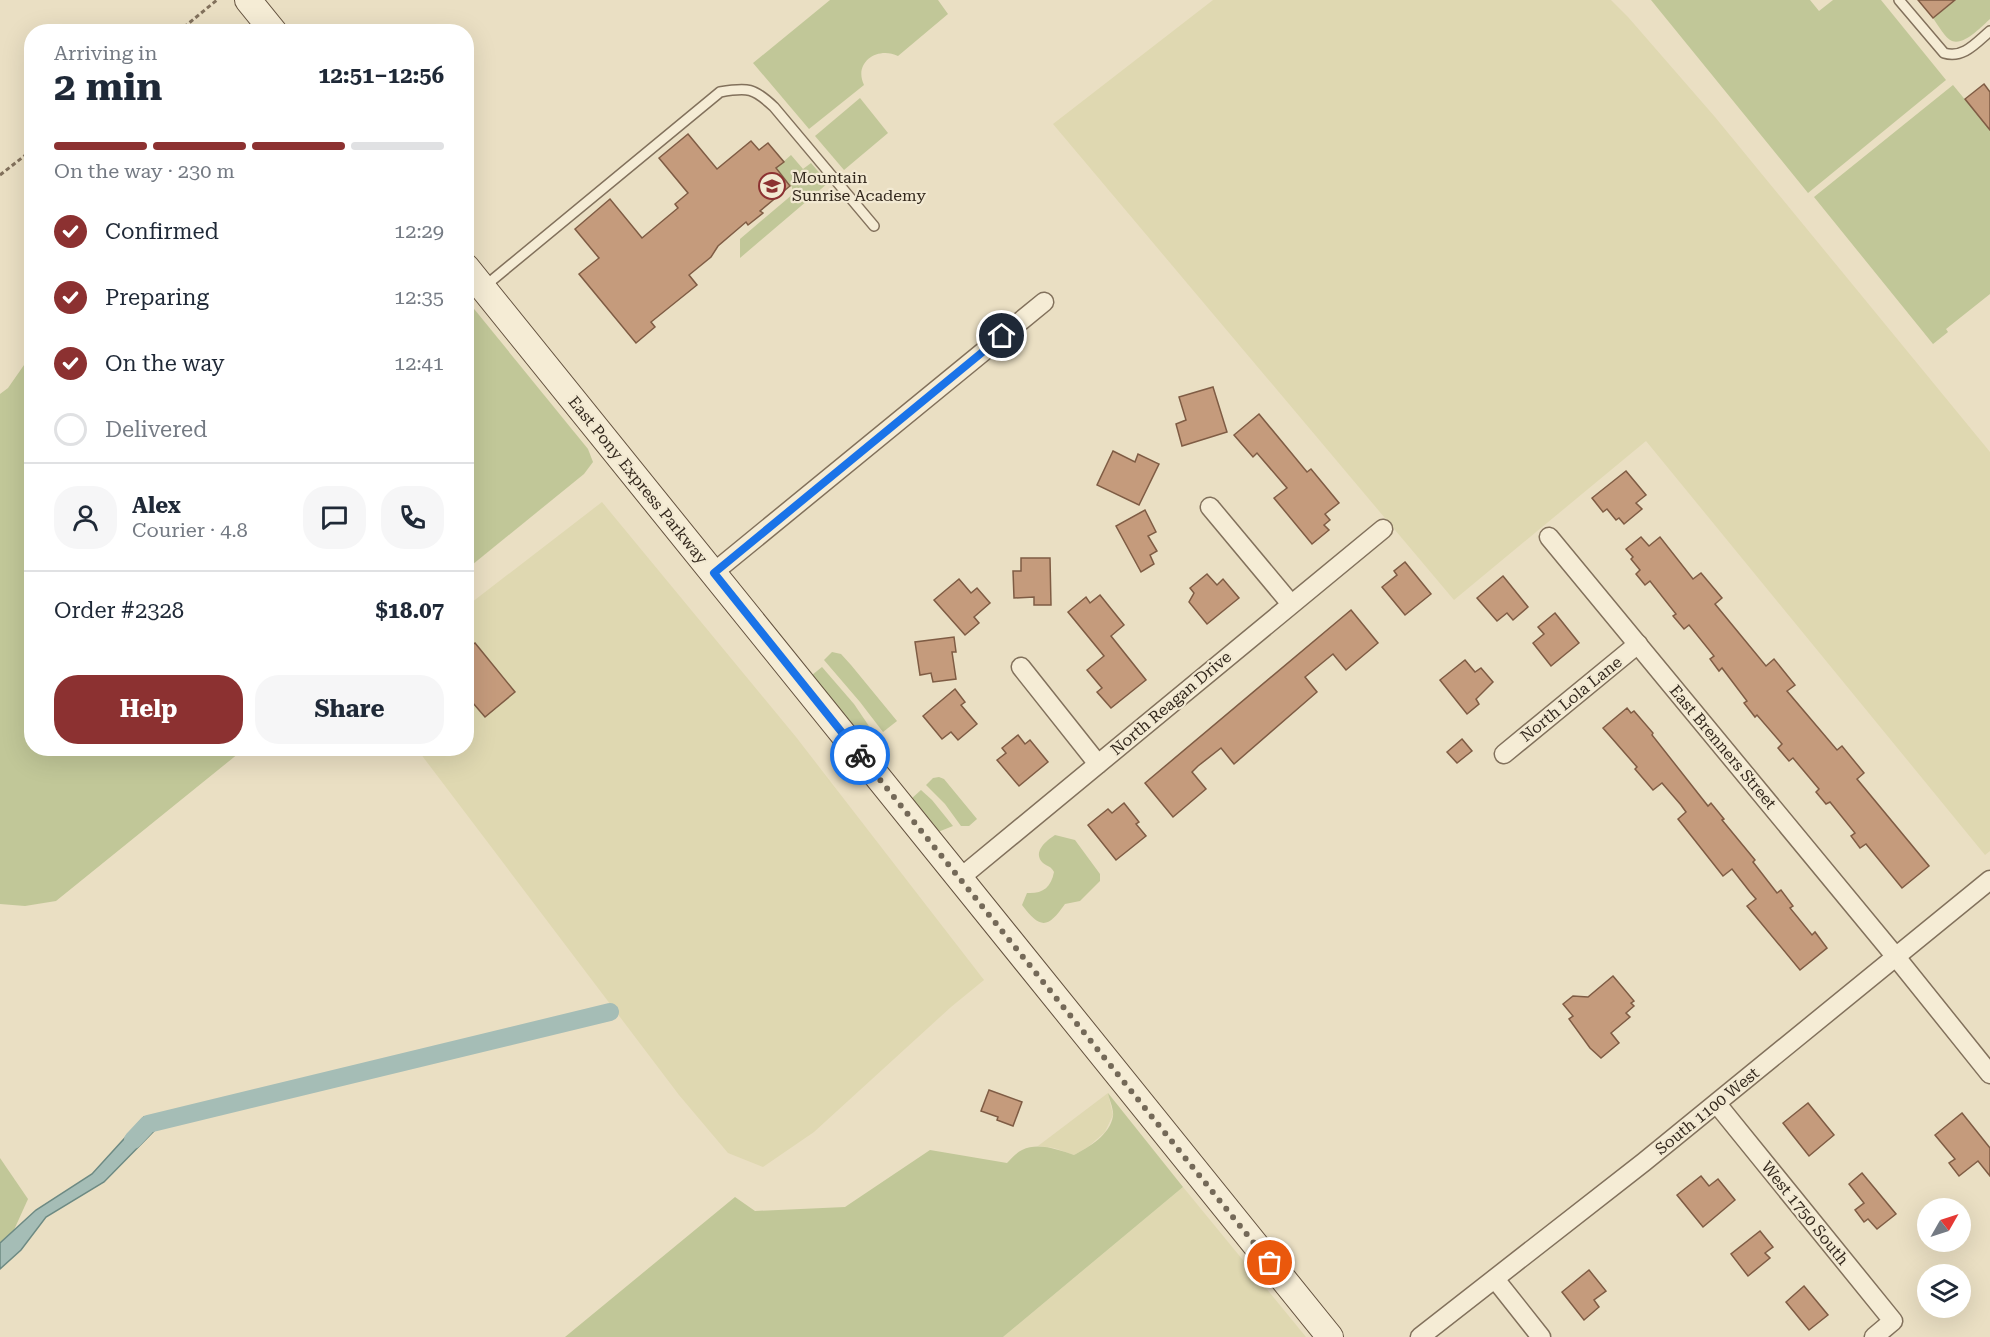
<!DOCTYPE html>
<meta charset="utf-8">
<style>
body{margin:0;font-family:"Roboto Serif",serif;background:#f6f6f7;color:#1f2937;height:100vh;display:flex;flex-direction:column;font-size:22px;white-space:nowrap}
*{box-sizing:border-box;margin:0}
p{font-size:20px;color:#747a83}
.icon{flex:none;width:33px;height:33px;fill:none;stroke:currentColor;stroke-width:2;stroke-linecap:round;stroke-linejoin:round}
.map{position:relative;flex:1;overflow:hidden}
.drawer{position:absolute;left:24px;top:24px;width:450px;height:732px;display:flex;flex-direction:column;background:#fff;border-radius:24px;box-shadow:0 6px 24px #0002}
.drawer>*{flex:none}
.needle{width:39px;rotate:51deg}
.fabs{position:absolute;left:1917px;top:1198px;display:grid;gap:12px}
.fabs a{display:grid;place-items:center;width:54px;height:54px;border-radius:50%;background:#fff;box-shadow:0 6px 24px #0002;font-size:30px}
.pin{position:absolute;display:grid;place-items:center;width:51px;height:51px;color:#fff;margin:-26px;border:3px solid #fff;border-radius:50%;box-shadow:0 2px 6px #0007}
.courier{position:absolute;display:grid;place-items:center;width:60px;height:60px;margin:-30px;border:4px solid #1a73e8;border-radius:50%;background:#fff;color:#222;box-shadow:0 2px 8px #0007}
.overview em{font-style:normal;font-weight:700}
.overview div{display:flex;flex-direction:column-reverse}
.overview{display:flex;align-items:center;justify-content:space-between;height:102px;padding:0 30px}
h1{font-size:39px;font-weight:700;line-height:45px}
.bar{display:grid;grid-template-columns:repeat(4,1fr);gap:9px 6px;align-content:center;height:72px;padding:0 30px}
.bar i{height:8px;border-radius:4px;background:#e0e1e3}
.bar .selected{background:#8c3131}
.bar p{grid-column:span 4}
.line{display:flex;align-items:center;gap:15px;padding:0 30px;border-top:2px solid #e0e1e3}
.line div{flex:1}
.round{display:grid;place-items:center;flex:none;width:63px;height:63px;border-radius:24px;background:#f6f6f7}
ol{padding:0 30px;list-style:none}
li{display:flex;align-items:center;gap:18px;height:66px}
li p{margin-inline-start:auto}
li .icon{padding:6px;border-radius:50%;background:#8c3131;color:#fff;stroke-width:4}
li:last-child{color:#747a83}
li i{width:33px;height:33px;border:3px solid #e0e1e3;border-radius:50%}
.button{display:flex;gap:12px;margin-top:auto;padding:12px 30px}
.button a{flex:1;height:69px;border-radius:24px;background:#8c3131;color:#fff;font-size:24px;font-weight:700;line-height:69px;text-align:center}
.button a+a{background:#f6f6f7;color:#1f2937}
.map>svg:first-child{display:block}
</style>
<div class="map">
<svg width="1990" height="1337" viewBox="0 0 1990 1337">
<rect width="100%" height="100%" fill="#eadfc3"/>
<g fill="#dfd8b1">
<polygon points="1213,0 1611,0 1628,17 1715,117 1990,452 1990,851 1985,855 1646,441 1454,600 1053,124"/>
<polygon points="602,502 796,737 984,980 951,1007 814,1132 763,1167 728,1153 679,1095 417,749 466,748 467,606"/>
<polygon points="1108,1093 1113,1115 1105,1132 1088,1147 1074,1155 1054,1148 1038,1146"/>
<polygon points="1183,1187 1306,1337 1003,1337"/>
</g>
<g fill="#c1c798">
<path d="M830,0H938L948,14L898,56C878,46 853,62 864,85L809,129L753,63Z"/>
<polygon points="1651,0 1810,0 1819,11 1833,0 1881,0 1946,80 1808,193"/>
<path d="M1956,0H1990V19C1982,26 1964,46 1952,41C1945,38 1938,25 1933,18Z"/>
<polygon points="1953,85 1990,130 1990,294 1946,329 1948,332 1933,344 1814,197"/>
<polygon points="860,98 888,133 844,170 815,136"/>
<polygon points="791,155 803,169 811,163 828,183 740,258 740,239 793,194 792,187 776,168"/>
<polygon points="466,299 588,449 593,462 584,474 467,569"/>
<polygon points="31,355 32,748 244,749 56,901 25,906 0,904 0,394 8,388"/>
<polygon points="832,652 841,654 851,665 897,721 883,732 860,702 824,660"/>
<polygon points="822,667 854,704 873,732 864,741 812,675"/>
<polygon points="939,777 944,779 977,819 969,826 961,826 945,804 926,785 933,778"/>
<polygon points="921,790 932,800 953,826 938,832 911,799"/>
<path d="M1055,835L1075,840L1100,874V881L1080,901L1065,904C1048,928 1041,930 1022,905L1027,893C1042,894 1051,888 1054,872C1051,866 1048,867 1043,863C1032,852 1046,841 1055,835Z"/>
<path d="M1108,1093L1183,1187L1003,1337H565L735,1197L755,1211L845,1207L930,1150L1007,1163C1011,1159 1016,1153 1022,1150C1039,1142 1058,1150 1074,1155C1089,1147 1110,1135 1113,1116C1114,1109 1109,1099 1108,1093Z"/>
<polygon points="0,1158 28,1199 9,1241 0,1246"/>
</g>
<polygon fill="#a5bdb6" stroke="#6d8a83" stroke-width="1.5" points="144,1117 155,1130 104,1182 46,1217 21,1250 0,1269 0,1243 36,1210 92,1174"/>
<g fill="none" stroke-linecap="round" stroke-linejoin="round">
<polyline stroke="#a5bdb6" stroke-width="18" points="133,1140 148,1124 610,1012"/>
</g>
<g fill="#c59b7c" stroke="#7f5c44" stroke-width="1.5">
<polygon points="1918,0 1955,0 1933,18"/>
<polygon points="1984,84 1990,92 1990,130 1965,99"/>
<polygon points="688,134 717,169 751,141 759,150 768,143 784,162 776,168 790,186 760,211 763,213 748,225 746,222 718,246 711,257 689,275 697,285 651,322 655,327 636,343 579,274 599,258 575,229 610,199 642,238 678,208 675,204 688,193 659,158"/>
<polygon points="1213,387 1227,432 1182,446 1176,424 1186,420 1179,397"/>
<polygon points="1259,414 1307,472 1311,469 1339,503 1325,514 1330,520 1324,525 1329,530 1312,544 1274,498 1287,488 1257,453 1253,457 1234,435"/>
<polygon points="1113,451 1135,462 1138,454 1159,464 1139,505 1097,485"/>
<polygon points="1626,471 1646,495 1636,503 1642,509 1624,524 1619,518 1616,520 1607,509 1603,512 1592,498"/>
<polygon points="1145,510 1156,532 1148,536 1157,551 1150,555 1154,564 1141,572 1116,526"/>
<polygon points="1641,537 1649,546 1660,537 1693,579 1701,573 1722,598 1715,604 1766,666 1774,659 1795,685 1787,691 1837,750 1842,746 1864,773 1857,779 1929,866 1902,888 1866,844 1860,848 1851,836 1855,833 1830,802 1826,804 1816,792 1819,789 1793,758 1789,761 1778,748 1782,744 1757,715 1755,717 1744,703 1747,701 1722,668 1719,671 1710,659 1714,656 1689,625 1684,629 1673,616 1676,614 1650,581 1645,585 1636,574 1640,570 1631,559 1633,557 1626,549"/>
<polygon points="1021,558 1050,558 1051,605 1034,605 1034,597 1014,598 1013,571 1021,571"/>
<polygon points="1405,562 1431,594 1405,615 1382,587 1397,575 1394,571"/>
<polygon points="1207,574 1217,585 1223,579 1239,598 1207,624 1189,602 1194,593 1190,588"/>
<polygon points="1503,576 1528,607 1513,620 1507,613 1497,621 1477,598"/>
<polygon points="959,579 971,593 977,588 990,603 974,617 979,623 965,635 934,600"/>
<polygon points="1100,595 1124,625 1111,636 1146,680 1111,708 1097,692 1102,688 1087,670 1104,656 1068,612 1086,597 1090,603"/>
<polygon points="1351,610 1378,643 1346,670 1333,654 1305,677 1317,692 1234,764 1221,748 1198,766 1192,772 1206,789 1173,817 1145,783"/>
<polygon points="1555,613 1579,643 1551,666 1533,643 1544,634 1538,627"/>
<polygon points="954,637 956,652 952,652 956,679 933,682 931,673 920,675 915,642"/>
<polygon points="475,643 515,692 485,717 466,695 466,650"/>
<polygon points="1465,660 1475,672 1481,668 1493,682 1476,699 1479,704 1467,714 1440,680"/>
<polygon points="955,689 965,702 961,705 977,724 958,740 951,732 942,739 923,716"/>
<polygon points="1627,708 1631,713 1634,711 1653,733 1652,735 1708,806 1711,803 1724,819 1722,820 1755,860 1753,862 1777,893 1781,890 1793,906 1790,908 1812,935 1815,932 1827,948 1800,970 1747,906 1756,899 1750,892 1732,869 1723,876 1678,819 1686,812 1681,805 1662,783 1653,790 1635,769 1637,767 1603,728"/>
<polygon points="1018,735 1025,744 1030,740 1048,762 1019,786 997,760 1006,753 1002,748"/>
<polygon points="1462,739 1472,751 1457,763 1447,752"/>
<polygon points="1124,803 1139,822 1136,824 1146,836 1116,860 1088,825 1108,809 1112,813"/>
<polygon points="1613,976 1634,1001 1631,1003 1634,1006 1626,1013 1630,1017 1611,1033 1619,1043 1601,1058 1590,1048 1569,1019 1573,1016 1563,1004 1573,996 1588,997"/>
<polygon points="989,1090 1022,1102 1013,1126 997,1120 998,1117 981,1111"/>
<polygon points="1808,1103 1834,1135 1809,1156 1783,1123"/>
<polygon points="1962,1113 1990,1148 1990,1176 1978,1161 1959,1176 1949,1163 1955,1159 1935,1135"/>
<polygon points="1862,1173 1896,1214 1877,1229 1868,1219 1864,1222 1855,1210 1864,1203 1849,1184"/>
<polygon points="1701,1176 1709,1186 1718,1179 1735,1200 1703,1227 1677,1195"/>
<polygon points="1760,1231 1773,1247 1765,1253 1770,1258 1748,1276 1731,1254"/>
<polygon points="1589,1270 1606,1291 1594,1300 1599,1307 1584,1320 1562,1292"/>
<polygon points="1804,1286 1828,1315 1809,1330 1786,1302"/>
</g>
<g fill="none" stroke-linecap="round" stroke-linejoin="round">
<defs>
<g id="lane">
<path d="M1899,0L1944,53C1963,59 1976,43 1990,31"/>
<path d="M485,286L720,92C748,87 754,88 774,107L874,226"/>
</g>
<g id="street">
<polyline points="1210,507 1291,604"/>
<polyline points="1549,537 1896,957 1990,1074"/>
<polyline points="713,573 1044,302"/>
<polyline points="1021,667 1098,764"/>
<polyline points="1504,754 1638,644"/>
<polyline points="960,878 1383,529"/>
<polyline points="1717,1104 1893,1321 1874,1337"/>
<polyline points="1495,1279 1541,1337"/>
<polyline points="1420,1337 1644,1162 1990,880"/>
</g>
<g id="secondary">
<polyline points="248,0 274,32"/>
<polyline points="466,267 1330,1337"/>
</g>
</defs>
<use href="#lane" stroke="#82715c" stroke-width="12"/>
<use href="#street" stroke="#82715c" stroke-width="21"/>
<use href="#secondary" stroke="#64523f" stroke-width="28"/>
<g stroke="#82715c" stroke-width="3" stroke-dasharray="4.5 3" stroke-linecap="butt">
<polyline points="178,32 217,0"/>
<polyline points="0,175 32,150"/>
</g>
<use href="#lane" stroke="#f5ecd5" stroke-width="9"/>
<use href="#street" stroke="#f5ecd5" stroke-width="18"/>
<use href="#secondary" stroke="#f5ecd5" stroke-width="26"/>
</g>
<g fill="none" stroke-linecap="round" stroke-linejoin="round">
<polyline stroke="#746958" stroke-width="6" stroke-dasharray="0 10.8" points="860,755 1270,1263"/>
<polyline stroke="#1a73e8" stroke-width="8" points="860,755 714,573 1002,336"/>
</g>
<defs>
<symbol id="school-ring" viewBox="-11 -11 22 22"><circle r="9.5" fill="#f2e9d2" stroke="#8c3131" stroke-width="1.5"/><path d="M0-5L7-2L0 1L-7-2ZM-4 1L0 2.5L4 1V4Q0 6-4 4Z" fill="#8c3131"/></symbol>
</defs>
<g fill-rule="evenodd">
<use href="#school-ring" x="757" y="171" width="30" height="30"/>
</g>
<g text-anchor="middle" dominant-baseline="central" stroke-width="4.5" stroke-linejoin="round" paint-order="stroke">
<g font-size="16" fill="#34291e" stroke="#f2e9d2" text-anchor="start">
<text x="792" y="177">Mountain<tspan x="792" dy="18">Sunrise Academy</tspan></text>
</g>
<g font-size="16" fill="#34291e" stroke="#f2e9d2">
<text transform="translate(638 480) rotate(51)">East Pony Express Parkway</text>
<text transform="translate(1571 699) rotate(-39)">North Lola Lane</text>
<text transform="translate(1171 703) rotate(-40)">North Reagan Drive</text>
<text transform="translate(1723 747) rotate(50)">East Brenners Street</text>
<text transform="translate(1707 1111) rotate(-39)">South 1100 West</text>
<text transform="translate(1805 1213) rotate(51)">West 1750 South</text>
</g>
</g>
</svg>
<div class="fabs">
<a><svg class="needle" viewBox="-14 -14 28 28"><path d="M0-13l5 13h-10z" fill="#e53935"/><path d="M0 13l5-13h-10z" fill="#747a83"/></svg></a>
<a><svg class="icon" aria-label="layers" viewBox="0 0 24 24"><path d="M12 4l9 5-9 5-9-5zM3 14l9 5 9-5"/></svg></a>
</div>
<div class="pin" style="left:1270px;top:1263px;background:#ea580c"><svg class="icon" aria-label="bag" viewBox="0 0 24 24"><path d="M5 8h14l-1 12H6zM9 8a3 3 0 0 1 6 0"/></svg></div>
<div class="pin" style="left:1002px;top:336px;background:#1f2937"><svg class="icon" aria-label="home" viewBox="0 0 24 24"><path d="M3 11l9-7 9 7M6 9v11h12V9"/></svg></div>
<div class="courier" style="left:860px;top:755px"><svg class="icon" aria-label="bike" viewBox="0 0 24 24"><circle cx="6" cy="16" r="4"/><circle cx="18" cy="16" r="4"/><path d="M6 16l4-8h5l3 8M10 8l3 8H6M13 5h3"/></svg></div>
<section class="drawer">
<div class="overview"><div><h1>2 min</h1><p>Arriving in</p></div><em>12:51–12:56</em></div>
<div class="bar"><i class="selected"></i><i class="selected"></i><i class="selected"></i><i></i><p>On the way · 230 m</p></div>
<ol>
<li><svg class="icon" aria-label="check" viewBox="0 0 24 24"><path d="M5 12l5 5 9-10"/></svg>Confirmed<p>12:29</p></li>
<li><svg class="icon" aria-label="check" viewBox="0 0 24 24"><path d="M5 12l5 5 9-10"/></svg>Preparing<p>12:35</p></li>
<li><svg class="icon" aria-label="check" viewBox="0 0 24 24"><path d="M5 12l5 5 9-10"/></svg>On the way<p>12:41</p></li>
<li><i></i>Delivered</li>
</ol>
<div class="line" style="height:108px"><a class="round"><svg class="icon" aria-label="person" viewBox="0 0 24 24"><circle cx="12" cy="8" r="4"/><path d="M4 21q1-7 8-7t8 7"/></svg></a><div><b>Alex</b><p>Courier · 4.8</p></div><a class="round"><svg class="icon" aria-label="chat" viewBox="0 0 24 24"><path d="M4 5h16v11H9l-5 4z"/></svg></a><a class="round"><svg class="icon" aria-label="phone" viewBox="0 0 24 24"><path d="M5 4h4l2 5-3 2q2 4 5 5l2-3 5 2v4C11 20 4 13 5 4z"/></svg></a></div>
<div class="line" style="height:78px"><div>Order #2328</div><b>$18.07</b></div>
<div class="button"><a>Help</a><a>Share</a></div>
</section>
</div>
